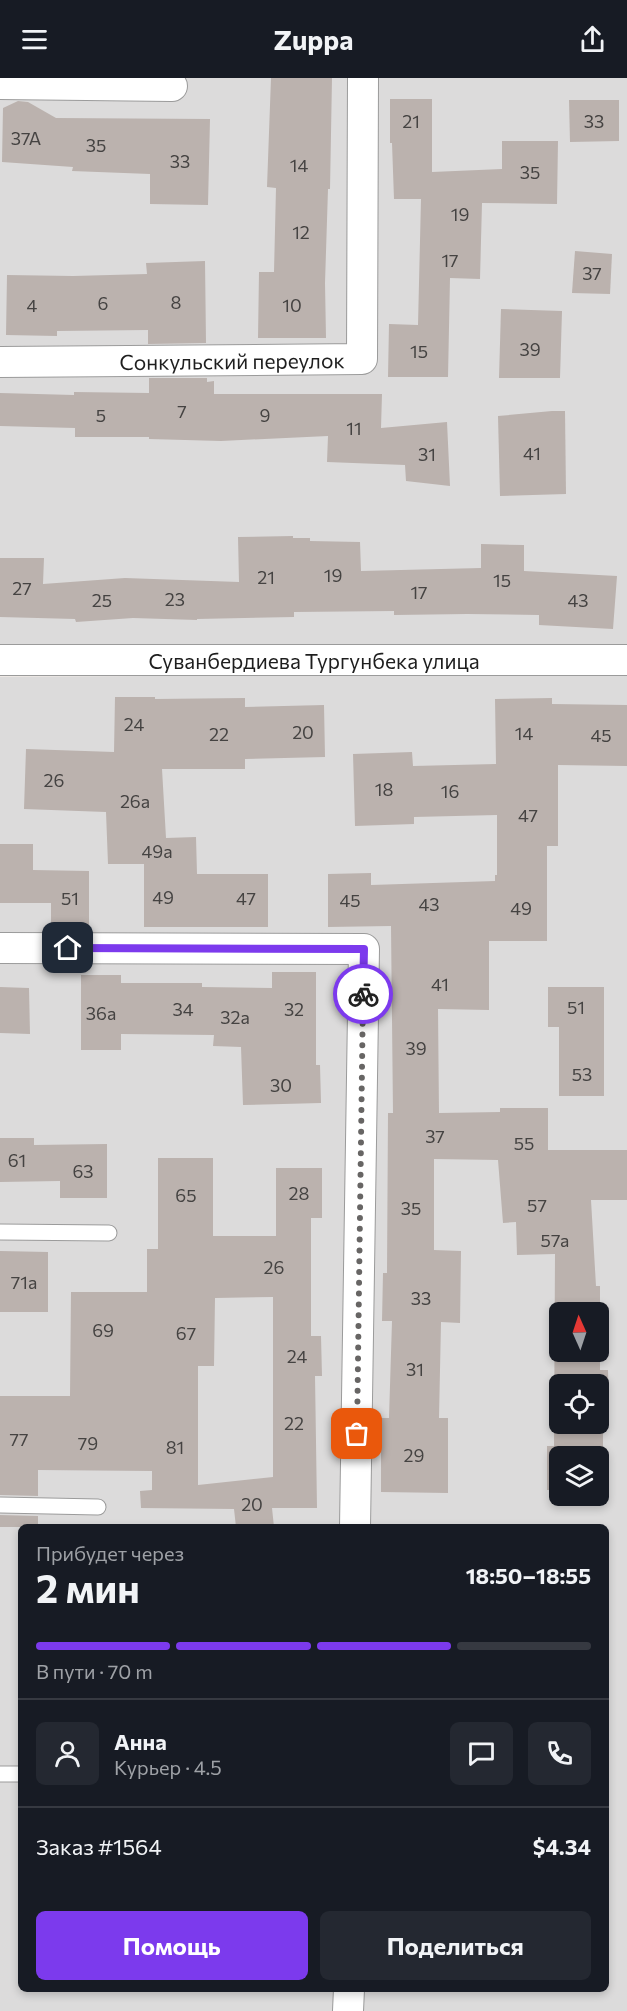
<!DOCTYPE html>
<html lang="ru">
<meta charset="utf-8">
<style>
body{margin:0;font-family:Commissioner,sans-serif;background:#242831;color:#f1f3f6;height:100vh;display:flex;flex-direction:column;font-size:22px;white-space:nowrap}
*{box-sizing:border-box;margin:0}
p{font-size:20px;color:#9ea1a6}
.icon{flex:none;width:33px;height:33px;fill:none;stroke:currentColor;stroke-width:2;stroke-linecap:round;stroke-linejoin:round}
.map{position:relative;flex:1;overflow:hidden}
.side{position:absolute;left:18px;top:1446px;width:591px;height:468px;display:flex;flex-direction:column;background:#171b24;border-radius:9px;box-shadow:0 3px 9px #0003}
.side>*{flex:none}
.needle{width:39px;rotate:357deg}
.tools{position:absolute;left:549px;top:1224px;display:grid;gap:12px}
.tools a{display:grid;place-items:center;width:60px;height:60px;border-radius:9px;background:#171b24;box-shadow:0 3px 9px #0003;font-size:30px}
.pin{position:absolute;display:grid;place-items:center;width:51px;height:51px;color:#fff;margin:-26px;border-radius:12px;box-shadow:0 3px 9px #0006}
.courier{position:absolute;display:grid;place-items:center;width:60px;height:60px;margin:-30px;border:4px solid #7c3aed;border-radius:50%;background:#fff;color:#222;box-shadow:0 2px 8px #0007}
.summary em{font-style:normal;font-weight:700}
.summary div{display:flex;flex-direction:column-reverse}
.summary{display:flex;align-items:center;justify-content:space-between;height:102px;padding:0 18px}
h1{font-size:39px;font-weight:700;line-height:45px}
.bar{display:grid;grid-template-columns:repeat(4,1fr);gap:9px 6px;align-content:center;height:72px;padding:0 18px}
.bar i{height:8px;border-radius:4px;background:#363941}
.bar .current{background:#7c3aed}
.bar p{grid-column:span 4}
.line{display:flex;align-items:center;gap:15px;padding:0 18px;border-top:2px solid #363941}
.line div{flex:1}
.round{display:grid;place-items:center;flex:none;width:63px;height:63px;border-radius:9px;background:#242831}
.primary-button{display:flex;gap:12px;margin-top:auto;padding:12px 18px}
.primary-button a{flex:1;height:69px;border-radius:9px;background:#7c3aed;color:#fff;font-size:24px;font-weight:700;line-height:69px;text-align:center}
.primary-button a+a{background:#242831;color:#f1f3f6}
header{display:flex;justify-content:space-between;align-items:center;height:78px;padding:0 18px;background:#171b24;font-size:27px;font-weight:700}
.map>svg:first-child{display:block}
</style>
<header><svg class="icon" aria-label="menu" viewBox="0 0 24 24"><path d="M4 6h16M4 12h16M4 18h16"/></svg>Zuppa<svg class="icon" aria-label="share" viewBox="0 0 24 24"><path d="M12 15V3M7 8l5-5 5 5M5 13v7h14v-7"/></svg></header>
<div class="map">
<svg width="627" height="1933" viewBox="0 0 627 1933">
<rect width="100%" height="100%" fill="#eee9e5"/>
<g fill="#dcdbdb" fill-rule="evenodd">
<polygon points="0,0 627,0 627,570 0,566"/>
<path d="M627,595V1933H0V599ZM560,1234H598V1274H560ZM560,1306H598V1346H560ZM560,1378H598V1418H560ZM21,1449H606V1911H21Z"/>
</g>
<g fill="#bbb2ae" fill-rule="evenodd">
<polygon points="271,0 332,0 330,111 328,111 325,205 326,260 258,260 259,194 274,194 276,110 267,109"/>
<polygon points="390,21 432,21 432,94 502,91 502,63 558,63 557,126 482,125 480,201 450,200 448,299 388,299 389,246 418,247 421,121 394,121 392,65 390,65"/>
<polygon points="569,22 619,22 619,63 570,64"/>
<polygon points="18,23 28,24 56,40 210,41 208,127 150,126 150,96 72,93 73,89 2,84 3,30"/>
<polygon points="575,173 612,176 610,216 572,215"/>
<polygon points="205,183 206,265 148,266 148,252 57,253 57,258 6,257 7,197 73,198 147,196 146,185"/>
<polygon points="501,231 562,233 560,300 499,300"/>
<polygon points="149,300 207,300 207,304 214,303 214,316 382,316 381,350 447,344 450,408 406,403 405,387 327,384 328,358 221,363 149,361 149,359 75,359 75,350 0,348 0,315 74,317 74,314 149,315"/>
<polygon points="552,333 565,333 566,416 500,418 498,338"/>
<polygon points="293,458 293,460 310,460 310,463 360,464 361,493 481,490 481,466 524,467 524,493 617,498 613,551 539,547 539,537 467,536 394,537 394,533 294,534 294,539 197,541 197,542 133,540 76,544 75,541 0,539 0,480 44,480 43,506 125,500 239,504 238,459"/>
<polygon points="115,619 155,619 155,621 245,620 245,629 324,627 325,679 245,681 245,691 162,691 166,760 196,759 197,796 268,796 268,849 144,849 144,786 108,786 106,734 24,731 26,671 114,674"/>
<path d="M552,620V626L627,627V688L558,687V768H547V863H489V932L438,931L439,1035L500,1034V1030H548V1072H627V1122H591L596,1208H600V1292H608L609,1341H603V1412H598V1378H560V1412H547V1368H554L555,1176L517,1177L516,1144L503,1145L498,1082L434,1081V1172L461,1173L460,1245L441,1244L439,1340H448V1415L381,1414V1340H389L392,1243H382L383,1195H387L388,1035H393L391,848L328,849V796L371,795V807L495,803V797H497V737L414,739V746L355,748L353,676L412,674L413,688L496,686L495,621ZM560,1234H598V1274H560ZM560,1306H598V1346H560Z"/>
<polygon points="0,766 33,766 33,792 89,793 89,848 51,848 51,825 0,825"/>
<polygon points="272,894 316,894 316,987 320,987 321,1025 243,1027 241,969 213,968 214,957 121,956 121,972 81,972 81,897 121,897 121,905 202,905 202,909 272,910"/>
<polygon points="0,909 29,910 30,956 0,955"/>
<polygon points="548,909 604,909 604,1018 559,1018 559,949 548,949"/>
<polygon points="0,1060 34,1060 34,1067 107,1066 107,1120 60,1120 60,1103 0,1104"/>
<path d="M158,1080H213V1158H276V1090H322V1140H311V1258H321L322,1298H315L317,1430H272L274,1449H236L234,1431L141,1430L140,1413L152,1412V1393L38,1392V1418L0,1417V1318H70L71,1214H147V1171H158ZM273,1219V1399L198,1407V1288H214L215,1220Z"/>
<polygon points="0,1173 48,1174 48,1234 0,1234"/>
<polygon points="0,1437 38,1438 38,1449 0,1449"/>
</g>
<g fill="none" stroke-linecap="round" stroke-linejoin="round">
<defs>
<g id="lane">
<polyline points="0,1154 109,1155"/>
<polyline points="0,1427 98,1429"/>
<polyline points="0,1696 21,1696"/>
</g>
<g id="street">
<polyline points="0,6 172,8"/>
<path id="s1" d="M0,284L362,281L363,0"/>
<path id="s2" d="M0,582H627"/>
<polyline points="0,870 364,871 355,1449"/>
<polyline points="348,1933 349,1911"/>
</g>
</defs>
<use href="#lane" stroke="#9b9b9b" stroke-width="17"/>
<use href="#street" stroke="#9b9b9b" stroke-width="32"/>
<use href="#lane" stroke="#fff" stroke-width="15"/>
<use href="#street" stroke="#fff" stroke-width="30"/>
</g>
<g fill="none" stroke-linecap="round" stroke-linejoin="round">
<polyline stroke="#676564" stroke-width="6" stroke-dasharray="0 10.8" points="357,1356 363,916"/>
<polyline stroke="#7c3aed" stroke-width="8" points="68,870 364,871 363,916"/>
</g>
<g text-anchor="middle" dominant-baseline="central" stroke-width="4.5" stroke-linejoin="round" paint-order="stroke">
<g font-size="18" fill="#454342">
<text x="411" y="43">21</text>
<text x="594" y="43">33</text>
<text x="26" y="60">37А</text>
<text x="96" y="67">35</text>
<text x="180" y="83">33</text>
<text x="299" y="87">14</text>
<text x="530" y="94">35</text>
<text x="460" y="136">19</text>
<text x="301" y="154">12</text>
<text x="450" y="182">17</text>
<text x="592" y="195">37</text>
<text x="176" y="224">8</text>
<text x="103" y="225">6</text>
<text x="32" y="227">4</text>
<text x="292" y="227">10</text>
<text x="530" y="271">39</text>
<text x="419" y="273">15</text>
<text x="182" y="333">7</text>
<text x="101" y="337">5</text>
<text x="265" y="337">9</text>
<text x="354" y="350">11</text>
<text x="532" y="375">41</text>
<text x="427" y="376">31</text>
<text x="333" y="497">19</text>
<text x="266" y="499">21</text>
<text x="502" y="502">15</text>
<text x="22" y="510">27</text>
<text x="419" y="514">17</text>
<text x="175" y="521">23</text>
<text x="102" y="522">25</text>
<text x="578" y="522">43</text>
<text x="134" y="646">24</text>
<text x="303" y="654">20</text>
<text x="524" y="655">14</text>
<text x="219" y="656">22</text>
<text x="601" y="657">45</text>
<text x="54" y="702">26</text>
<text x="384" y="711">18</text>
<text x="450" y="713">16</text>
<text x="135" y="723">26а</text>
<text x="528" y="737">47</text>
<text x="157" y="773">49а</text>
<text x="163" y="819">49</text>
<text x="70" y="820">51</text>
<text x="246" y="820">47</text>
<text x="350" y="822">45</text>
<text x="429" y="826">43</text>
<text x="521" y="830">49</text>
<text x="440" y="906">41</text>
<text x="576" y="929">51</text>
<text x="183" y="931">34</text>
<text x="294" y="931">32</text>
<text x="101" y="935">36а</text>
<text x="235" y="939">32а</text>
<text x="416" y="970">39</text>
<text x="582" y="996">53</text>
<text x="281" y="1007">30</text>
<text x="435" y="1058">37</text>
<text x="524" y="1065">55</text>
<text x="17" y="1082">61</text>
<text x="83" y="1093">63</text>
<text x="299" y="1115">28</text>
<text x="186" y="1117">65</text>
<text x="537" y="1127">57</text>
<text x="411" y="1130">35</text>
<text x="555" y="1162">57а</text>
<text x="274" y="1189">26</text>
<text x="24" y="1204">71а</text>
<text x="421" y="1220">33</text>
<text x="103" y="1252">69</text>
<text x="186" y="1255">67</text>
<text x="297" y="1278">24</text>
<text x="415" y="1291">31</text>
<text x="294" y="1345">22</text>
<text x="19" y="1361">77</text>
<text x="88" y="1365">79</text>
<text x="175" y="1369">81</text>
<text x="414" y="1377">29</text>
<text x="252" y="1426">20</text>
</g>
<g font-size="21" fill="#1e1e1e" stroke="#fff">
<text stroke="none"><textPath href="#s1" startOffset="232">Сонкульский переулок</textPath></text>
<text stroke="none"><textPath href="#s2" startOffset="314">Суванбердиева Тургунбека улица</textPath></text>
</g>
</g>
</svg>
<div class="tools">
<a><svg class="needle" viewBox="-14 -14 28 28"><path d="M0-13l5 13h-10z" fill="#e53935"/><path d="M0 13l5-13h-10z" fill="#9ea1a6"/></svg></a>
<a><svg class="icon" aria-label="locate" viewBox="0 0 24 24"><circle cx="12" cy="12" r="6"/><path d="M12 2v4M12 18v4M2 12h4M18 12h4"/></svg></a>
<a><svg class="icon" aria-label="layers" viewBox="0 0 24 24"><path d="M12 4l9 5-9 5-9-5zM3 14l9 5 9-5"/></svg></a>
</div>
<div class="pin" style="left:357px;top:1356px;background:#ea580c"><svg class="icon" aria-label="bag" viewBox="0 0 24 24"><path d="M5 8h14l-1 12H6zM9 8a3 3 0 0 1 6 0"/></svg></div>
<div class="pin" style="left:68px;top:870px;background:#1f2937"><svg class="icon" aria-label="home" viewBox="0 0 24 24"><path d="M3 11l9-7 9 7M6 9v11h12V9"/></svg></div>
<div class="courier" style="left:363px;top:916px"><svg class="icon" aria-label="bike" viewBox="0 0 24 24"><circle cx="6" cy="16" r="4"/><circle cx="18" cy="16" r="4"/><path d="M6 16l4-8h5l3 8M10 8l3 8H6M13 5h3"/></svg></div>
<section class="side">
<div class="summary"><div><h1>2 мин</h1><p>Прибудет через</p></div><em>18:50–18:55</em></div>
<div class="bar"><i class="current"></i><i class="current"></i><i class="current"></i><i></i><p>В пути · 70 m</p></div>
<div class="line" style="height:108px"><a class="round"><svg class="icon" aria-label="person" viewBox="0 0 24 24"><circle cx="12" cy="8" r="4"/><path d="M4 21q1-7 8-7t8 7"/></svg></a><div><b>Анна</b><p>Курьер · 4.5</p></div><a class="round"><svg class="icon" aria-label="chat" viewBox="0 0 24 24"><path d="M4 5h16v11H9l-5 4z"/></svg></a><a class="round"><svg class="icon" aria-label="phone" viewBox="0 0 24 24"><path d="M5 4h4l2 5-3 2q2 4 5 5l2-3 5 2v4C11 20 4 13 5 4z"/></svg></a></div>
<div class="line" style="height:78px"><div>Заказ #1564</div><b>$4.34</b></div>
<div class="primary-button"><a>Помощь</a><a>Поделиться</a></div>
</section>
</div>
